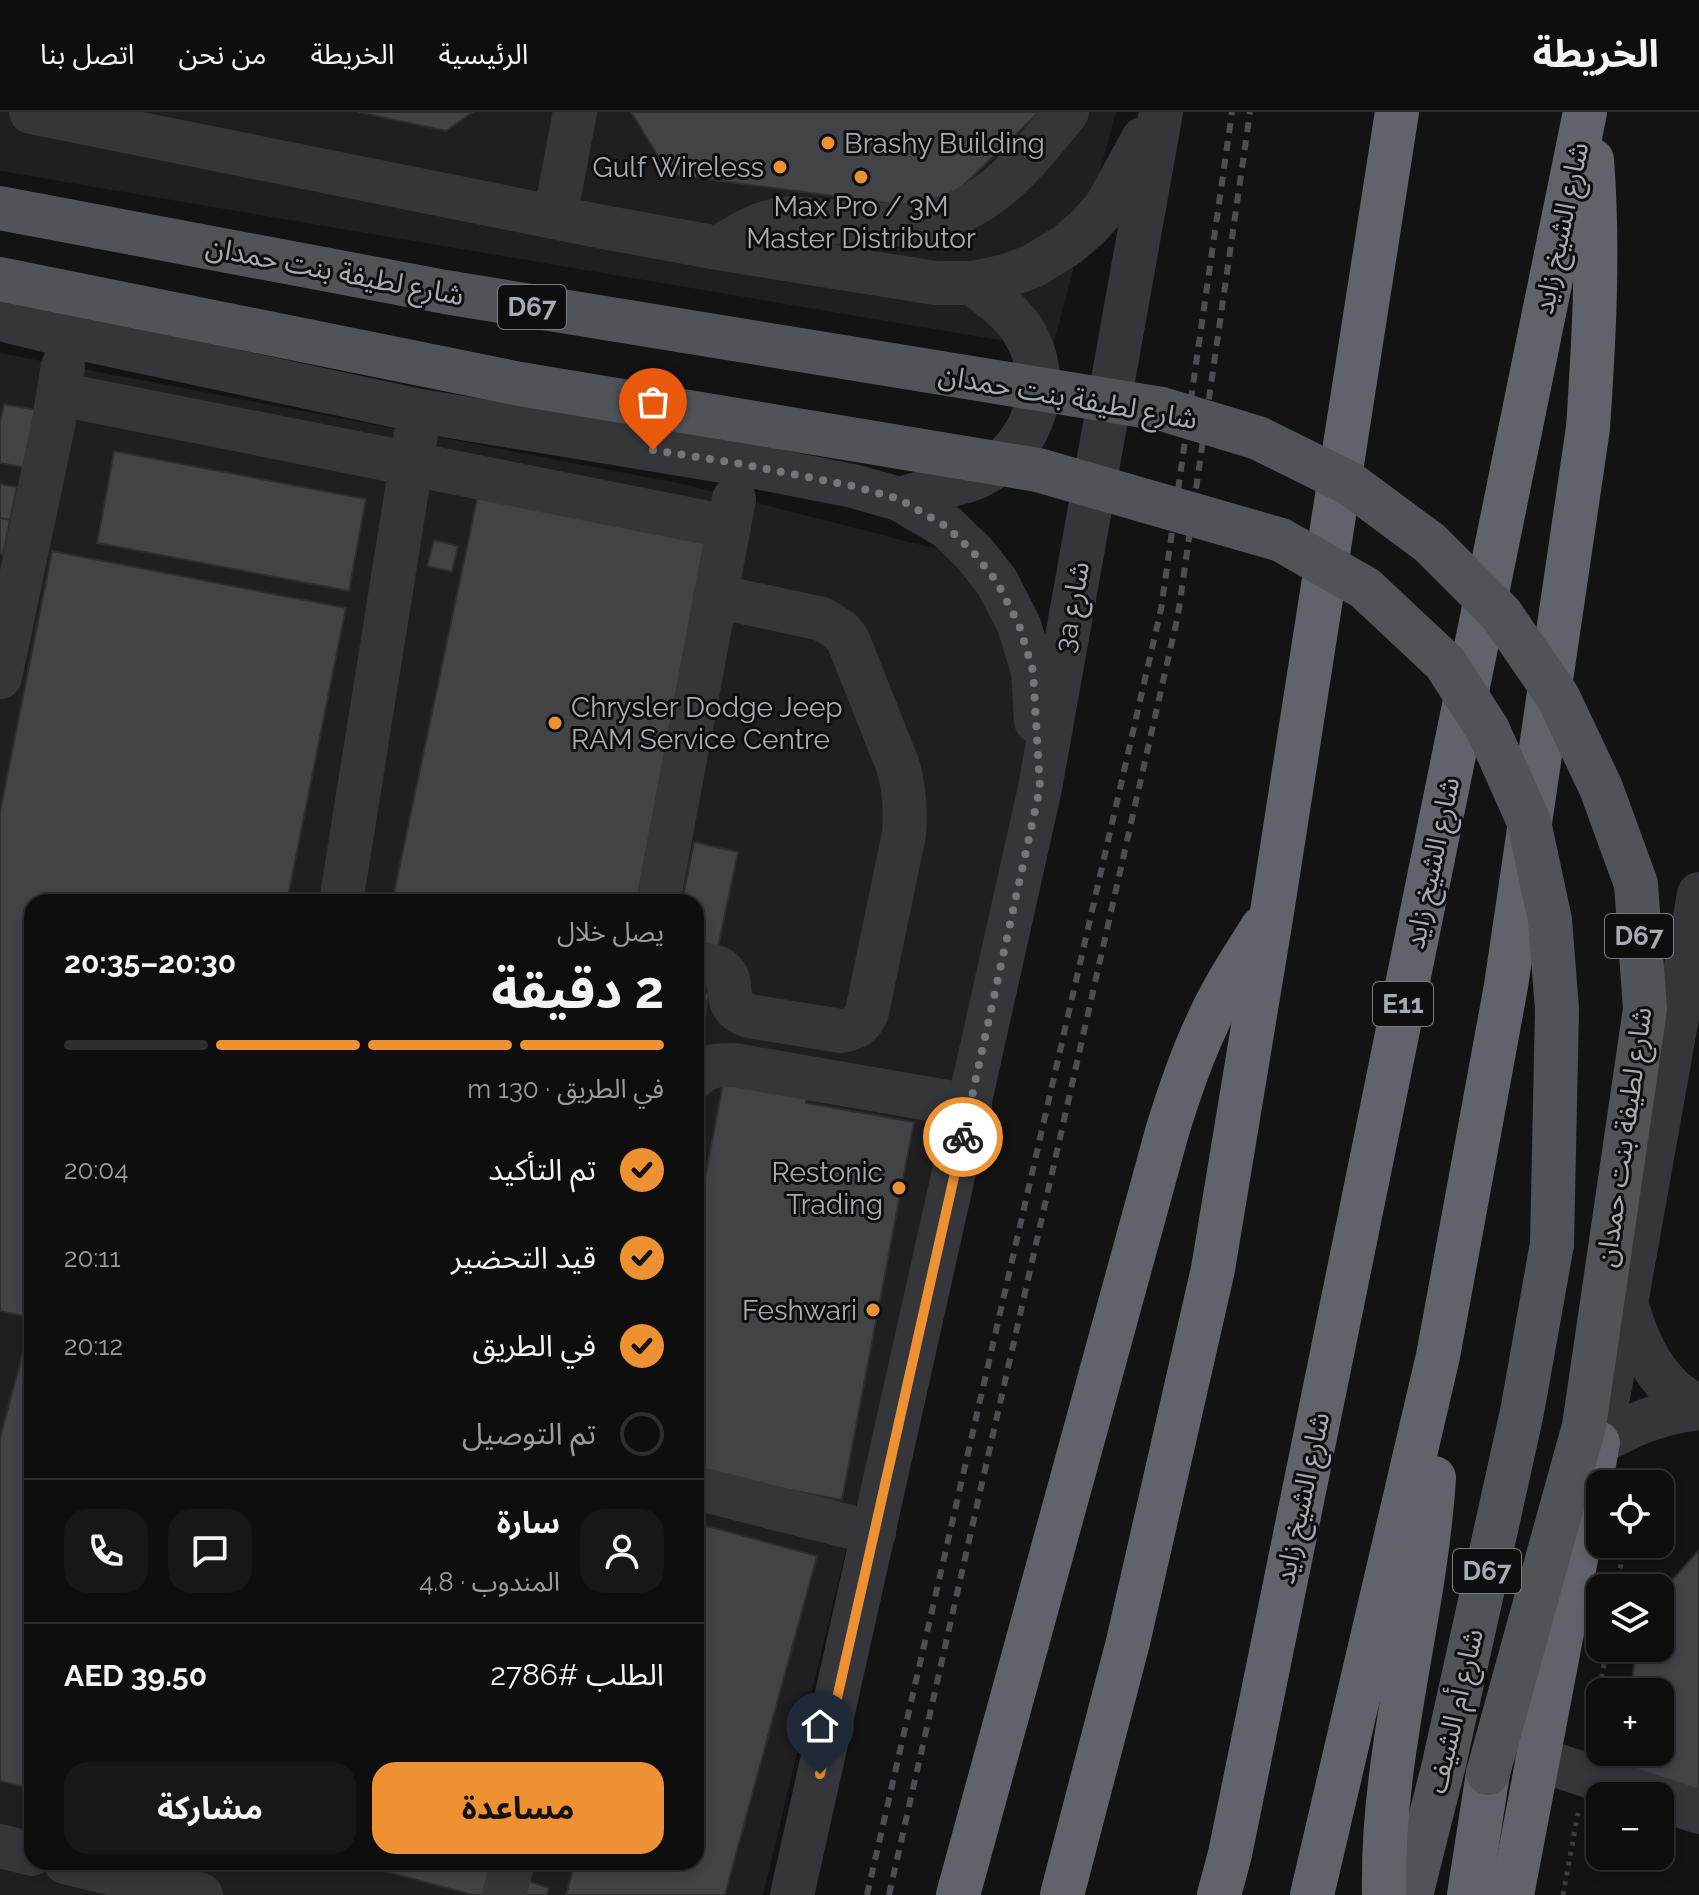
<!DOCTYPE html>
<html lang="ar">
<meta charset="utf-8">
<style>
body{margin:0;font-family:Raleway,"Noto Sans Arabic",sans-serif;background:#171718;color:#f1f3f6;direction:rtl;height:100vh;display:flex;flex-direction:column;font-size:30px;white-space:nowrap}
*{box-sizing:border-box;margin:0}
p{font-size:26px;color:#9b9c9e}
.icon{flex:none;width:44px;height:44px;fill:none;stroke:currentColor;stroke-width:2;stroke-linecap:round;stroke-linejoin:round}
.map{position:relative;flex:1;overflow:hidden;direction:ltr}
.side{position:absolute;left:24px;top:782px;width:680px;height:976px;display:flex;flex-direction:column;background:#0e0e0f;border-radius:24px;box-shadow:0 4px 12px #0003,0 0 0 2px #2e2e2f;direction:rtl}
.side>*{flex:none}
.tools{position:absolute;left:1586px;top:1358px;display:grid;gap:16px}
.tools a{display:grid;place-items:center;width:88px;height:88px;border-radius:16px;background:#0e0e0f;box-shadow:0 4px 12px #0003,0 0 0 2px #2e2e2f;font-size:40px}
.pin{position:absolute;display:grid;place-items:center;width:68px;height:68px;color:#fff;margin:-82px -34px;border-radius:50% 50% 50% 0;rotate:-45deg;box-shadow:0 0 8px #0007}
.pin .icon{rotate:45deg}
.courier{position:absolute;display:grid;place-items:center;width:80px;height:80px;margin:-40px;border:6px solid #ed9133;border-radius:50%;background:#fff;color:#222;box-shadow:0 2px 10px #0007}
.head em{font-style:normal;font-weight:700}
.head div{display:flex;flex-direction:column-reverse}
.head{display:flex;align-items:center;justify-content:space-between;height:136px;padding:0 40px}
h1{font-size:52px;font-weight:700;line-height:60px}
.bar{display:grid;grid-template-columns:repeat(4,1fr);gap:12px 8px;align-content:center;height:96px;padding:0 40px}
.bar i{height:10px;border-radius:6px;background:#2e2e2f}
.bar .active{background:#ed9133}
.bar p{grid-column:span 4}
.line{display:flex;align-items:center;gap:20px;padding:0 40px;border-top:2px solid #2e2e2f}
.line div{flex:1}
.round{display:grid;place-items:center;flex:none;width:84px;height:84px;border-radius:24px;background:#171718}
ol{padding:0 40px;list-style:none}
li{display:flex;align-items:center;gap:24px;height:88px}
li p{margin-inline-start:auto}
li .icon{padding:8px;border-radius:50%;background:#ed9133;color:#111;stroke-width:4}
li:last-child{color:#9b9c9e}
li i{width:44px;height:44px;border:4px solid #2e2e2f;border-radius:50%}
.cta{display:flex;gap:16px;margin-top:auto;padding:16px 40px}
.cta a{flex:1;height:92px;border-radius:24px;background:#ed9133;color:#111;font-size:32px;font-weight:700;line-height:92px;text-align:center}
.cta a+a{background:#171718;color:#f1f3f6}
header{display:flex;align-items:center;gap:48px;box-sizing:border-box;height:112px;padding:0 40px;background:#0e0e0f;border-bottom:2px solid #2e2e2f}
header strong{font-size:38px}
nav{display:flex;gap:44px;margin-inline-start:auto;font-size:28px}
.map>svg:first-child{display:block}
</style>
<header>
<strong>الخريطة</strong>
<nav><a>الرئيسية</a><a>الخريطة</a><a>من نحن</a><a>اتصل بنا</a></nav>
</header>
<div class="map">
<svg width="1699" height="1783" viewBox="0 0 1699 1783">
<rect width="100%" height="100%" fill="#131314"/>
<g fill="#1f1f21" fill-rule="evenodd">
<polygon points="0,0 1116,0 1052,237 0,59"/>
<path d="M0,241L683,372L972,446L1041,625L763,1783H0ZM32,790H696V1750H32Z"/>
</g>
<g fill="#424347" stroke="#2d2d30" stroke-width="2">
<polygon points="358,0 473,0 446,19"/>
<polygon points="631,0 1039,0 938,98 669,62"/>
<polygon points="4,292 37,298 26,356 0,351 0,310"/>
<polygon points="114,339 366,387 349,479 97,431"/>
<polygon points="0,372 17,375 10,408 0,406"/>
<polygon points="478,382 717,432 642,790 392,790"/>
<polygon points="0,406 10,408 3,443 0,442"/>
<polygon points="434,428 458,434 452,460 427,454"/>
<polygon points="52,439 346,496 287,790 32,790 32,1206 0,1199 0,700"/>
<polygon points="694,730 738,740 717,840 696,835 696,790 682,790"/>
<polygon points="696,879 709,881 701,923 696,922"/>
<polygon points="726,956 809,972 806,991 914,1010 842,1388 700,1361 704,1340 696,1339 696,1113"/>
<polygon points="26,1229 32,1230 32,1677 0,1669 0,1326"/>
<polygon points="696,1411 817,1444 725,1783 566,1783 575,1750 696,1750"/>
<polygon points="1699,1438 1699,1687 1616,1667 1620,1640 1660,1640 1660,1580 1630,1580 1637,1536 1660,1536 1660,1482"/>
<polygon points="350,1750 494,1750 484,1783 473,1783"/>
<polygon points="525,1768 549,1776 547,1783 521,1783"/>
</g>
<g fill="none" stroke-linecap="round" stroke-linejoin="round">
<g stroke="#3a3d40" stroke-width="5" stroke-dasharray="4 6" stroke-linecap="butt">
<polyline points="1617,1476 1624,1432"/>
<polyline points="1591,1625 1607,1536"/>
<polyline points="1563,1783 1578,1701"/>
</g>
<g stroke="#343639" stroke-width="44">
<polyline points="31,0 598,114 718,136 935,171 973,171 1006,164 1033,154 1067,133 1088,115 1105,96 1143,27"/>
<polyline points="555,105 575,0"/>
<path d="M718,136C742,121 763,108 791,106C828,109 865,114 902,113C979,111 1022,55 1067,0"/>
<polyline points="0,207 69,224 420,299 741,352 853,374 899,387 947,415 974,441 997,470 1019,513 1033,559 1036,609"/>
<polyline points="59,282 729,415"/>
<path d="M899,387C917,382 934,378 952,373C962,370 973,368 981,363C1035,335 1056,270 1022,217C1010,199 990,185 973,171"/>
<polyline points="0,565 53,314 63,254"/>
<polyline points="341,790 416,322"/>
<polyline points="658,790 734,387"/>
<path d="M696,851C704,853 715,853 721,858C739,871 717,893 749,904L841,919C854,917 862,913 867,900L904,722C906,698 905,678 898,654L848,528L841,519L822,507L715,484"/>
<path d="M696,964C706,953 720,953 734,953L970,994"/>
<path d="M1626,1191C1636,1224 1647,1253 1672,1277C1680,1284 1690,1290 1699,1296"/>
<polyline points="1607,1290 1626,1191 1699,782"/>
<path d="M1598,1331C1635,1312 1657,1301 1699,1296"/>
<polyline points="696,1376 874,1421"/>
<polyline points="1537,1647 1651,1684"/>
<polyline points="1660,1687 1699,1700"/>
<polyline points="0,1734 32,1742"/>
<polyline points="65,1750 201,1783"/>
<polyline points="504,1783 513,1750"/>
<polyline points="792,1783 1040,676 1161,0"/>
</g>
<polyline stroke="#505358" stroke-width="44" points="1411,1783 1444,1652 1522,1300 1552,1132"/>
<g stroke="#60646a" stroke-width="44">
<path d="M958,1783L1167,1020C1178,984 1190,948 1206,914C1221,879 1242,848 1262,816"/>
<polyline points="1062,1783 1128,1530 1213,1157 1272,800 1397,0"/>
<polyline points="1219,1783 1230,1742 1585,0"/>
<path d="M1312,1783L1438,1244L1506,874L1588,316C1594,227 1599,138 1592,48"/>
<path d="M1384,1783C1381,1642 1425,1506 1434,1366"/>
<polyline points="1469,1783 1488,1661"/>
<polyline points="1512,1783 1598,1331"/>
</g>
<g stroke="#4b4e52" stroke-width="6" stroke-dasharray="10 8" stroke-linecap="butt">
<polyline points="867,1783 1161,497 1232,0"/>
<polyline points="889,1783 1178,503 1250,0"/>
</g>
<g stroke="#505358" stroke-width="44">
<polyline points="0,96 445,180 1162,297 1258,326 1349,371 1430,431 1501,502 1558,585 1601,676 1636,772 1645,897 1584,1314 1488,1661"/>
<polyline points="0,167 520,272 1038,358 1281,428 1365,476 1445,551 1488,618 1529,710 1550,808 1557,897 1552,1132"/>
</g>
</g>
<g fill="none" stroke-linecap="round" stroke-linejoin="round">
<polyline stroke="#72767d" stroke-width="8" stroke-dasharray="0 14.4" points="653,338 741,352 853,374 899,387 947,415 974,441 997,470 1019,513 1033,559 1040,676 963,1025"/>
<polyline stroke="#ed9133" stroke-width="10" points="820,1662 963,1025"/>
</g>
<g fill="#ed9133" stroke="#0e0e0f" stroke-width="3">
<circle cx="828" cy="31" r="8"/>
<circle cx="780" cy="55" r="8"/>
<circle cx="861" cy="65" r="8"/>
<circle cx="555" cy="611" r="8"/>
<circle cx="899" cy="1076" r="8"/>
<circle cx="873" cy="1198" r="8"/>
</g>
<g text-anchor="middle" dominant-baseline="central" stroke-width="6" stroke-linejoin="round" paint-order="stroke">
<g fill="#0e0e0f" stroke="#787d83" stroke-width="2">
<rect x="498" y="173" width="68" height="44" rx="6"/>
<rect x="1605" y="802" width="68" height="44" rx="6"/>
<rect x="1373" y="870" width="60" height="44" rx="6"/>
<rect x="1453" y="1437" width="68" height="44" rx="6"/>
</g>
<g font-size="26" font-weight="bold" fill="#a5acb5">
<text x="532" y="195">D67</text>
<text x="1639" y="824">D67</text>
<text x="1403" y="892">E11</text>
<text x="1487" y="1459">D67</text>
</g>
<g font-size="28" fill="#a5acb5" stroke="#0e0e0f" text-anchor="end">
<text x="844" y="31" text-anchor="start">Brashy Building</text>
<text x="764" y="55">Gulf Wireless</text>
<text x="861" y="94" text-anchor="middle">Max Pro / 3M<tspan x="861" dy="32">Master Distributor</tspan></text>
<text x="571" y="595" text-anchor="start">Chrysler Dodge Jeep<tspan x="571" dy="32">RAM Service Centre</tspan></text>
<text x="883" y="1060">Restonic<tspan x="883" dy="32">Trading</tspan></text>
<text x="857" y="1198">Feshwari</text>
</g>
<g font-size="28" fill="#a5acb5" stroke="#0e0e0f">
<text transform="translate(1561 116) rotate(-78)">شارع الشيخ زايد</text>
<text transform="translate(335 159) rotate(11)">شارع لطيفة بنت حمدان</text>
<text transform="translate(1068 285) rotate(10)">شارع لطيفة بنت حمدان</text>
<text transform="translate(1072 495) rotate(-80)">3a شارع</text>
<text transform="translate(1432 751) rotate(-78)">شارع الشيخ زايد</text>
<text transform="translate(1624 1025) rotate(-82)">شارع لطيفة بنت حمدان</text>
<text transform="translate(1302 1386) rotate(-78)">شارع الشيخ زايد</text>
<text transform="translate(1455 1599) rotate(-77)">شارع أم الشيف</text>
</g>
</g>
</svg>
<div class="tools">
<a><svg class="icon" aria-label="locate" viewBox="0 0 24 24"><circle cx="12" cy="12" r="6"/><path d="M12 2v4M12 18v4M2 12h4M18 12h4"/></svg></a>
<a><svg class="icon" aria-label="layers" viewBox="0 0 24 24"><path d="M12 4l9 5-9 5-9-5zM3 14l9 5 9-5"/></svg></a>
<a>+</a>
<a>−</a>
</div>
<div class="pin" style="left:653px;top:338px;background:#ea580c"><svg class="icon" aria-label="bag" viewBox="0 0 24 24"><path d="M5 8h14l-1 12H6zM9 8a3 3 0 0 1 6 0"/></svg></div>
<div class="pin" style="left:820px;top:1662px;background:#1f2937"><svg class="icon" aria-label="home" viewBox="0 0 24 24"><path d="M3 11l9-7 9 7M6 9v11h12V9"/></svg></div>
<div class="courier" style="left:963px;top:1025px"><svg class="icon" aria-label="bike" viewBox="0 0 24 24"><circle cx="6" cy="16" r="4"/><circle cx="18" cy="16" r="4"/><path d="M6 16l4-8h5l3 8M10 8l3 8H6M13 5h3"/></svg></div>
<section class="side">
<div class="head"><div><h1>2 دقيقة</h1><p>يصل خلال</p></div><em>20:30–20:35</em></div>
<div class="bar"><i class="active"></i><i class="active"></i><i class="active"></i><i></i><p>في الطريق · 130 m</p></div>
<ol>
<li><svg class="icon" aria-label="check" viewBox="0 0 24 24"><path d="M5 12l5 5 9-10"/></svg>تم التأكيد<p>20:04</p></li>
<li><svg class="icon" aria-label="check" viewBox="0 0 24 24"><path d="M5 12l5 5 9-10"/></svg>قيد التحضير<p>20:11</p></li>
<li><svg class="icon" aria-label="check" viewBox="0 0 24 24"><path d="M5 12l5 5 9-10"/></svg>في الطريق<p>20:12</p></li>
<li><i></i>تم التوصيل</li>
</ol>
<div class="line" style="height:144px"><a class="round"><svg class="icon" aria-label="person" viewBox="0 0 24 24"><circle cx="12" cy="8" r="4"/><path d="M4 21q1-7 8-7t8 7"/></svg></a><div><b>سارة</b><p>المندوب · 4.8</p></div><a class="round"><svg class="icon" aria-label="chat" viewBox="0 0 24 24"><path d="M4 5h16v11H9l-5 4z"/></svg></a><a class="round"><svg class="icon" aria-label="phone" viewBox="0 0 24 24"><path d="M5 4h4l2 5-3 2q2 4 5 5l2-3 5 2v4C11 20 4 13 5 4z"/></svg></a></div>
<div class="line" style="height:104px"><div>الطلب #2786</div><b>AED 39.50</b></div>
<div class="cta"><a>مساعدة</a><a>مشاركة</a></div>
</section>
</div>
